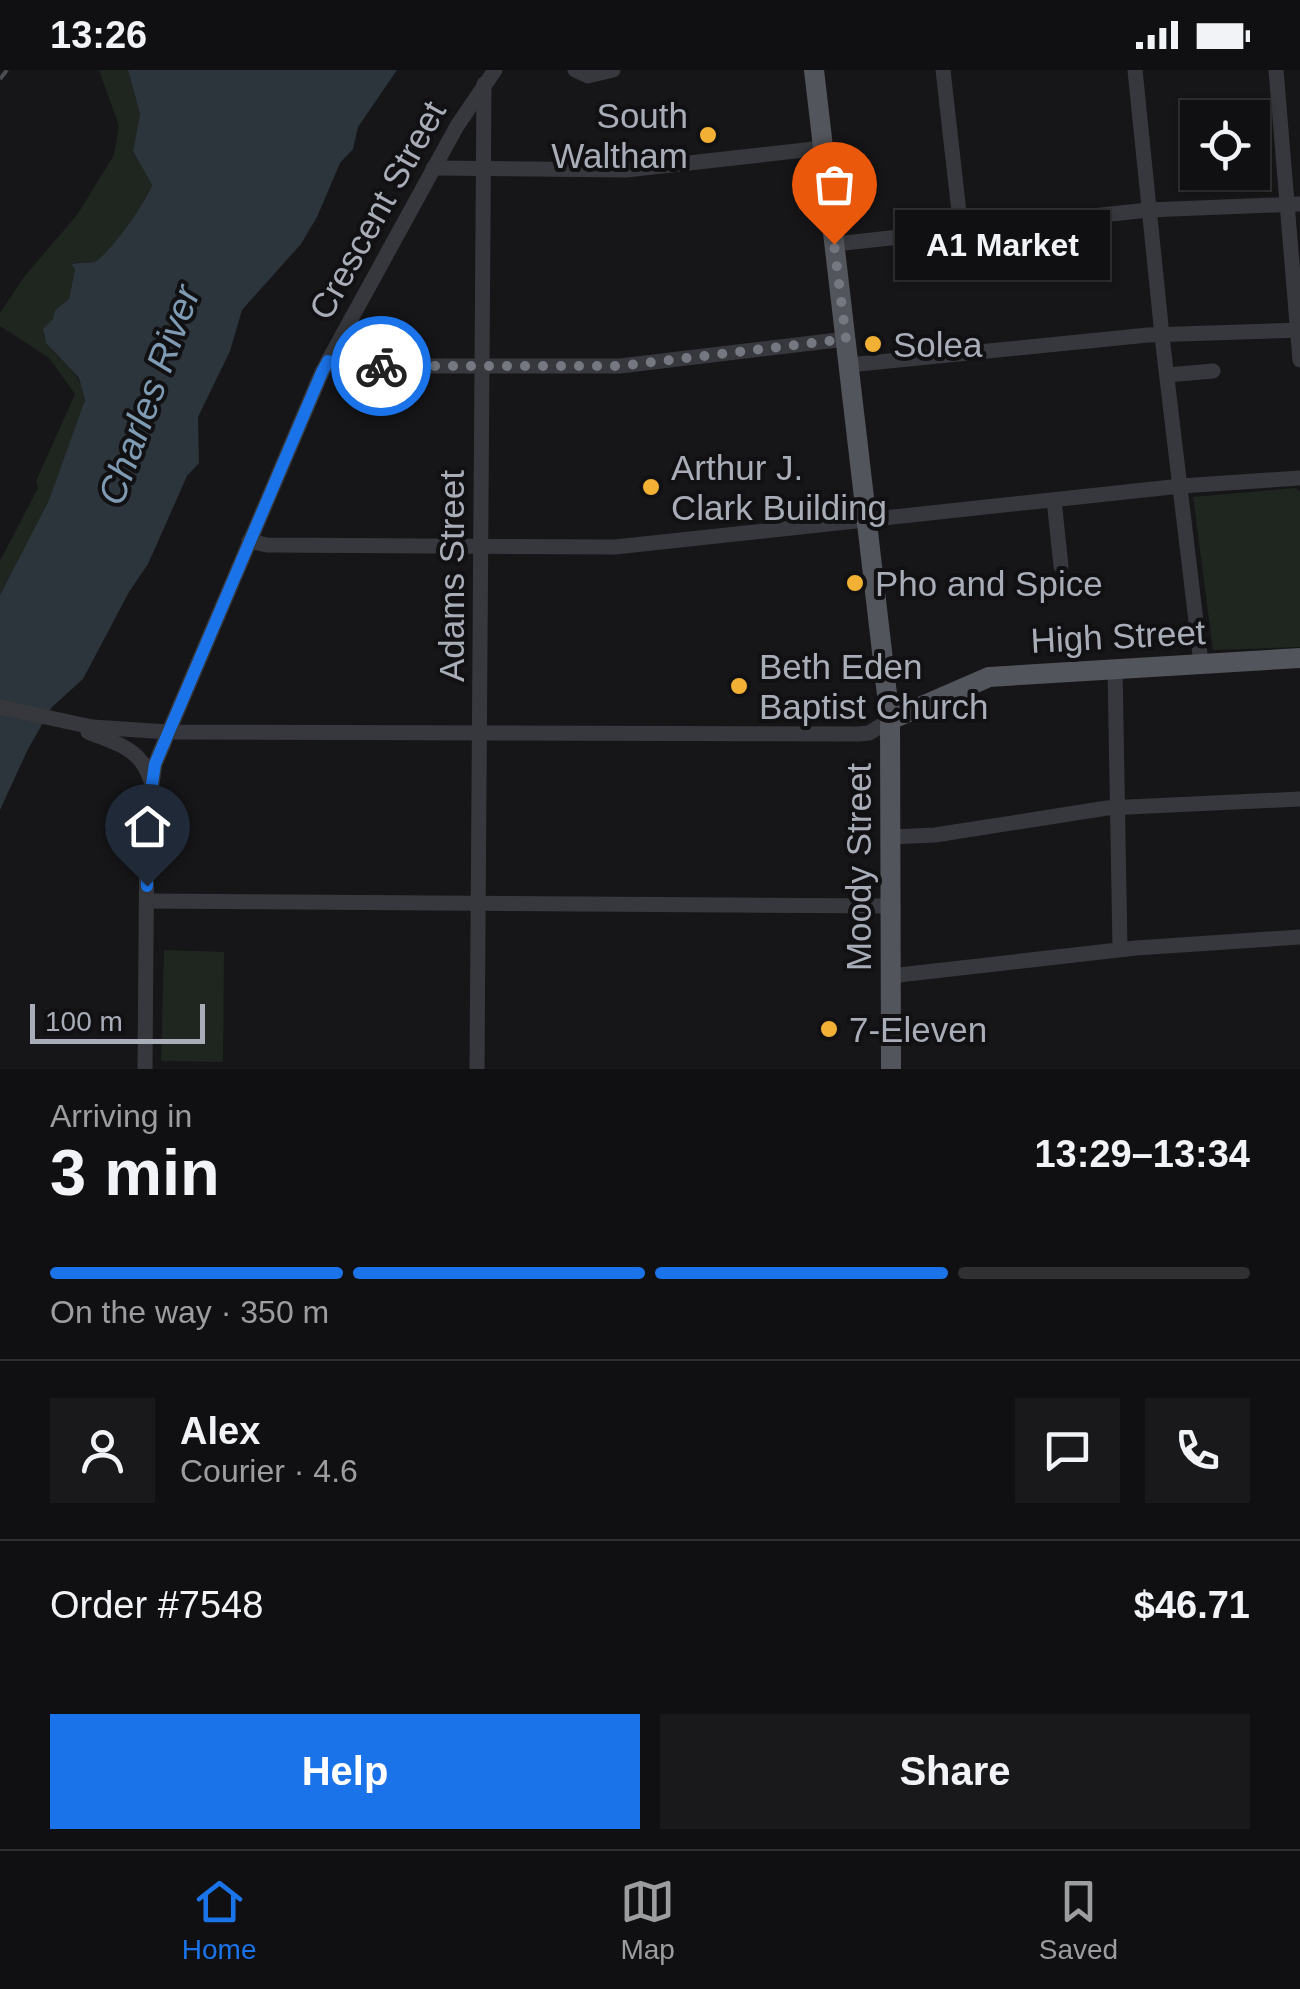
<!DOCTYPE html>
<meta charset="utf-8">
<style>
body{margin:0;font-family:Arial,sans-serif;background:#19191b;color:#f1f3f6;height:100vh;display:flex;flex-direction:column;font-size:38px;white-space:nowrap}
*{box-sizing:border-box;margin:0}
p{font-size:32px;color:#9c9d9f}
.icon{flex:none;width:55px;height:55px;fill:none;stroke:currentColor;stroke-width:2;stroke-linecap:round;stroke-linejoin:round}
.map{position:relative;height:999px;overflow:hidden}
.side{display:flex;flex-direction:column;background:#101012;flex:1}
.side>*{flex:none}
.tools{position:absolute;left:1180px;top:30px;display:grid;gap:20px}
.tools a{display:grid;place-items:center;width:90px;height:90px;border-radius:0px;background:#101012;box-shadow:0 2px 8px #0004,0 0 0 2px #303032;font-size:50px}
.scale{position:absolute;left:30px;bottom:25px;width:175px;box-sizing:border-box;padding-left:10px;border:5px solid #a8adb8;border-top:0;font-size:28px;line-height:35px;white-space:nowrap;color:#a8adb8;-webkit-text-stroke:8px #111113;paint-order:stroke}
.pin{position:absolute;display:grid;place-items:center;width:85px;height:85px;color:#fff;margin:-102px -42px;border-radius:50% 50% 50% 0;rotate:-45deg;box-shadow:0 0 10px #0007}
.pin .icon{rotate:45deg}
.courier{position:absolute;display:grid;place-items:center;width:100px;height:100px;margin:-50px;border:8px solid #1a73e8;border-radius:50%;background:#fff;color:#222;box-shadow:0 2px 12px #0007}
.bubble{position:absolute;height:70px;border-radius:0px;background:#101012;box-shadow:0 2px 8px #0004,0 0 0 2px #303032;font-size:32px;font-weight:700;line-height:70px;text-align:center}
.overview em{font-style:normal;font-weight:700}
.overview div{display:flex;flex-direction:column-reverse}
.overview{display:flex;align-items:center;justify-content:space-between;height:170px;padding:0 50px}
h1{font-size:65px;font-weight:700;line-height:75px}
.bar{display:grid;grid-template-columns:repeat(4,1fr);gap:15px 10px;align-content:center;height:120px;padding:0 50px}
.bar i{height:12px;border-radius:8px;background:#303032}
.bar .on{background:#1a73e8}
.bar p{grid-column:span 4}
.line{display:flex;align-items:center;gap:25px;padding:0 50px;border-top:2px solid #303032}
.line div{flex:1}
.round{display:grid;place-items:center;flex:none;width:105px;height:105px;border-radius:0px;background:#19191b}
.action{display:flex;gap:20px;margin-top:auto;padding:20px 50px}
.action a{flex:1;height:115px;border-radius:0px;background:#1a73e8;color:#fff;font-size:40px;font-weight:700;line-height:115px;text-align:center}
.action a+a{background:#19191b;color:#f1f3f6}
.status{display:flex;justify-content:space-between;align-items:center;height:70px;padding:0 50px;background:#101012;direction:ltr}
.status svg{height:28px;fill:currentColor}
.dock{display:flex;justify-content:space-around;align-items:center;height:140px;border-top:2px solid #303032;background:#101012;font-size:28px;color:#9c9d9f}
.dock a{display:grid;justify-items:center;gap:5px}
.dock .on{color:#1a73e8}
.map>svg:first-child{display:block}
</style>
<div class="status"><b>13:26</b><svg viewBox="0 0 49 12"><path d="M0 12V9h3v3zM5 12V6h3v6zM10 12V3h3v9zM15 12V0h3v12zM26 1h20v11H26zM47 4h2v5h-2z"/></svg></div>
<div class="map">
<svg width="1300" height="999" viewBox="0 0 1300 999">
<rect width="100%" height="100%" fill="#161618"/>
<g fill="#1e261f">
<path d="M99,0H128L140,44L133,81L152,115C147,129 108,187 95,192C88,194 79,192 71,193L75,199L69,229L55,240V246L43,264C53,292 88,301 84,336L49,430L0,525V491L38,418L36,411L75,324L49,288L0,256V243L24,207L77,145L114,85L119,56Z"/>
<polygon points="1296,418 1300,422 1300,577 1213,580 1193,427"/>
<polygon points="164,880 224,882 223,992 161,991"/>
</g>
<path fill="#2c353c" d="M128,0H397L358,57L353,79L340,93L317,147L301,174L242,240L230,281L198,347L199,393L187,406L148,494L129,522L83,609L52,637L28,679L0,740V525L49,430L85,330L79,308L46,273L43,259L53,249L55,240L69,229L75,199L71,194C78,192 87,194 94,192C108,187 147,130 152,115L133,81L140,44Z"/>
<g fill="none" stroke-linecap="round" stroke-linejoin="round">
<g stroke="#37383d" stroke-width="15">
<polyline points="575,0 588,6 613,0"/>
<polyline points="943,0 961,160"/>
<polyline points="1135,0 1163,275 1201,593"/>
<polyline points="1276,0 1300,290"/>
<polyline points="433,98 626,100 823,78"/>
<polyline points="835,174 1148,140 1300,134"/>
<polyline points="328,291 345,296 620,296 846,269"/>
<polyline points="849,295 1148,265 1300,260"/>
<polyline points="1167,305 1213,301"/>
<polyline points="1054,430 1061,496"/>
<polyline points="249,471 267,475 615,477 1181,416 1300,408"/>
<polyline points="1115,598 1120,879"/>
<polyline points="0,637 92,657 168,662 859,664 869,663 890,650"/>
<path d="M88,662C115,673 141,678 150,709"/>
<polyline points="890,767 935,765 1107,738 1300,729"/>
<polyline points="147,831 890,836"/>
<polyline points="890,906 1136,878 1300,867"/>
<polyline points="145,999 147,747 155,694 322,302 457,56 495,0"/>
<polyline points="477,999 484,14"/>
</g>
<g stroke="#53555c" stroke-width="20">
<polyline points="814,0 890,650 891,999"/>
<polyline points="890,650 989,607 1300,588"/>
</g>
<polyline stroke="#4a4c52" stroke-width="4" stroke-dasharray="12 10" stroke-linecap="butt" points="0,9 7,0"/>
</g>
<g fill="none" stroke-linecap="round" stroke-linejoin="round">
<polyline stroke="#757880" stroke-width="10" stroke-dasharray="0 18" points="381,296 620,296 846,269 834,174"/>
<polyline stroke="#1a73e8" stroke-width="12" points="147,816 147,747 155,694 322,302 328,291 345,296 381,296"/>
</g>
<g fill="#f2b134" stroke="#111113" stroke-width="4">
<circle cx="708" cy="65" r="10"/>
<circle cx="873" cy="274" r="10"/>
<circle cx="651" cy="417" r="10"/>
<circle cx="855" cy="513" r="10"/>
<circle cx="739" cy="616" r="10"/>
<circle cx="829" cy="959" r="10"/>
</g>
<g text-anchor="middle" dominant-baseline="central" stroke-width="8" stroke-linejoin="round" paint-order="stroke">
<g font-size="35" fill="#a8adb8" stroke="#111113" text-anchor="start">
<text x="688" y="45" text-anchor="end">South<tspan x="688" dy="40">Waltham</tspan></text>
<text x="893" y="274">Solea</text>
<text x="671" y="397">Arthur J.<tspan x="671" dy="40">Clark Building</tspan></text>
<text x="875" y="513">Pho and Spice</text>
<text x="759" y="596">Beth Eden<tspan x="759" dy="40">Baptist Church</tspan></text>
<text x="849" y="959">7-Eleven</text>
</g>
<g font-size="35" fill="#a8adb8" stroke="#111113">
<text transform="translate(377 140) rotate(-61)">Crescent Street</text>
<text transform="translate(451 506) rotate(-90)">Adams Street</text>
<text transform="translate(1118 566) rotate(-3)">High Street</text>
<text transform="translate(858 797) rotate(-90)">Moody Street</text>
</g>
<g font-size="38" font-style="italic" fill="#7f9bb3" stroke="#111113">
<text transform="translate(149 325) rotate(-70)">Charles River</text>
</g>
</g>
</svg>
<div class="tools">
<a><svg class="icon" aria-label="locate" viewBox="0 0 24 24"><circle cx="12" cy="12" r="6"/><path d="M12 2v4M12 18v4M2 12h4M18 12h4"/></svg></a>
</div>
<div class="scale">100 m</div>
<div class="pin" style="left:834px;top:174px;background:#ea580c"><svg class="icon" aria-label="bag" viewBox="0 0 24 24"><path d="M5 8h14l-1 12H6zM9 8a3 3 0 0 1 6 0"/></svg></div>
<div class="pin" style="left:147px;top:816px;background:#1f2937"><svg class="icon" aria-label="home" viewBox="0 0 24 24"><path d="M3 11l9-7 9 7M6 9v11h12V9"/></svg></div>
<div class="courier" style="left:381px;top:296px"><svg class="icon" aria-label="bike" viewBox="0 0 24 24"><circle cx="6" cy="16" r="4"/><circle cx="18" cy="16" r="4"/><path d="M6 16l4-8h5l3 8M10 8l3 8H6M13 5h3"/></svg></div>
<div class="bubble" style="left:895px;top:140px;width:215px">A1 Market</div>
</div>
<section class="side">
<div class="overview"><div><h1>3 min</h1><p>Arriving in</p></div><em>13:29–13:34</em></div>
<div class="bar"><i class="on"></i><i class="on"></i><i class="on"></i><i></i><p>On the way · 350 m</p></div>
<div class="line" style="height:180px"><a class="round"><svg class="icon" aria-label="person" viewBox="0 0 24 24"><circle cx="12" cy="8" r="4"/><path d="M4 21q1-7 8-7t8 7"/></svg></a><div><b>Alex</b><p>Courier · 4.6</p></div><a class="round"><svg class="icon" aria-label="chat" viewBox="0 0 24 24"><path d="M4 5h16v11H9l-5 4z"/></svg></a><a class="round"><svg class="icon" aria-label="phone" viewBox="0 0 24 24"><path d="M5 4h4l2 5-3 2q2 4 5 5l2-3 5 2v4C11 20 4 13 5 4z"/></svg></a></div>
<div class="line" style="height:130px"><div>Order #7548</div><b>$46.71</b></div>
<div class="action"><a>Help</a><a>Share</a></div>
</section>
<nav class="dock">
<a class="on"><svg class="icon" aria-label="home" viewBox="0 0 24 24"><path d="M3 11l9-7 9 7M6 9v11h12V9"/></svg>Home</a>
<a><svg class="icon" aria-label="map" viewBox="0 0 24 24"><path d="M3 6l6-2 6 2 6-2v14l-6 2-6-2-6 2zM9 4v14M15 6v14"/></svg>Map</a>
<a><svg class="icon" aria-label="saved" viewBox="0 0 24 24"><path d="M7 4h10v16l-5-4-5 4z"/></svg>Saved</a>
</nav>
